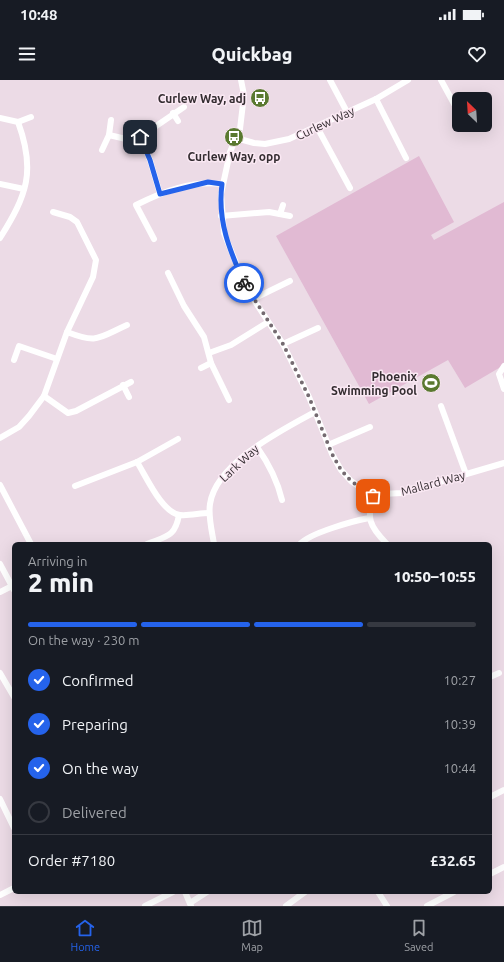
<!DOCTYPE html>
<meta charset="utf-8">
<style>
body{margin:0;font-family:Ubuntu,sans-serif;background:#20242c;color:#f1f3f6;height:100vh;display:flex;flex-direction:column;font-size:15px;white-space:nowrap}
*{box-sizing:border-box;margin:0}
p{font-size:13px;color:#9ea1a6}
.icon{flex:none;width:22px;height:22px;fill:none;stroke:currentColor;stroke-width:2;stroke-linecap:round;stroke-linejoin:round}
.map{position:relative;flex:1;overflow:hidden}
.drawer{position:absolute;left:12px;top:462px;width:480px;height:352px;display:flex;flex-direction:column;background:#171b24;border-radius:6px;box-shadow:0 4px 16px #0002}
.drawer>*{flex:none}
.needle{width:26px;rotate:335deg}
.controls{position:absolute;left:452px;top:12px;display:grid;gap:8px}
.controls a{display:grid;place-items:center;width:40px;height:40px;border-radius:6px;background:#171b24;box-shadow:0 4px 16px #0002;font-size:20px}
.pin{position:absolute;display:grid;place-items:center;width:34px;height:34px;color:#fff;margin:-17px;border-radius:8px;box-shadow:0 2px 6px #0006}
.courier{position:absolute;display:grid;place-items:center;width:40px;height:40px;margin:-20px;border:3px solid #2563eb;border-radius:50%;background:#fff;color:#222;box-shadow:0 1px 5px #0007}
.overview em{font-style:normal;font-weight:800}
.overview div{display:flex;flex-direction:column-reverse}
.overview{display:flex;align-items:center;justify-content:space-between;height:68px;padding:0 16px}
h1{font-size:26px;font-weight:800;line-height:30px}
.bar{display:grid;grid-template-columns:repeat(4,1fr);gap:6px 4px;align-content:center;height:48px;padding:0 16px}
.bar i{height:5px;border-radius:3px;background:#363941}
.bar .selected{background:#2563eb}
.bar p{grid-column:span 4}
.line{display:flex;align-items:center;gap:10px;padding:0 16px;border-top:1px solid #363941}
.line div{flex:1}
ol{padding:0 16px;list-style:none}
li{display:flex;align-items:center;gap:12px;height:44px}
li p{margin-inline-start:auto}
li .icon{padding:4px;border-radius:50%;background:#2563eb;color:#fff;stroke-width:4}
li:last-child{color:#9ea1a6}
li i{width:22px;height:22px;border:2px solid #363941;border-radius:50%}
.status{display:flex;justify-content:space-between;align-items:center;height:28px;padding:0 20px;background:#171b24;direction:ltr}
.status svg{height:11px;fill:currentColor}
header{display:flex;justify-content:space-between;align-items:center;height:52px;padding:0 16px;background:#171b24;font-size:18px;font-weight:800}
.tabs{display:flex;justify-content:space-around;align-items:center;height:56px;border-top:1px solid #363941;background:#171b24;font-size:11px;color:#9ea1a6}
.tabs a{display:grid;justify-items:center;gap:2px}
.tabs .selected{color:#2563eb}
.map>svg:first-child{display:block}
</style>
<div class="status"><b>10:48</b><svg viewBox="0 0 49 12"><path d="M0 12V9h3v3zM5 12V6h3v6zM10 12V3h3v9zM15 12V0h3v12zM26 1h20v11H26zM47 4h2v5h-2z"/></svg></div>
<header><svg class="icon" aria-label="menu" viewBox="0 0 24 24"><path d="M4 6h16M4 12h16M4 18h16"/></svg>Quickbag<svg class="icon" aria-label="heart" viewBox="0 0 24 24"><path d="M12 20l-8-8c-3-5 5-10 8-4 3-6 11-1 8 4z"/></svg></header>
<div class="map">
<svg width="504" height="826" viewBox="0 0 504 826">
<rect width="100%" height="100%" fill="#ecdbe6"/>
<polygon fill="#e1bad3" points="419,76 454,142 431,155 434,160 504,122 504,285 465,308 448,280 369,324 276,156"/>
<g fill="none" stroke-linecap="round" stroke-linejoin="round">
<g stroke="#fff" stroke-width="6">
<polyline points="241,0 244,15 240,49 230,72 221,114 224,153 246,208 283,264 309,317 332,374 341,390 351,401 364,410 382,414 402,413 504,383"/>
<polyline points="330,0 347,32"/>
<polyline points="441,0 459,33"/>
<polyline points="376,19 406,78"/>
<polyline points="173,33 178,41"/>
<path d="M0,38L18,42C36,91 27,115 0,158"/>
<polyline points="18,42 31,37"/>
<polyline points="317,47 350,108"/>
<polyline points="109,55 111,40"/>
<polyline points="140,57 150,80 160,114"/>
<polyline points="236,58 254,63 265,64 289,59 376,19 408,0"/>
<polyline points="102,70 109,55 126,59 140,57 184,27"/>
<polyline points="0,104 24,109"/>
<polyline points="280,134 283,125"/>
<polyline points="221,136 269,132 290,136"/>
<path d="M154,159L136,125C162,112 192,100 222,104"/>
<polyline points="168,193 184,226 204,257 211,283 229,320"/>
<polyline points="253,219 290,201"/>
<path d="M67,252C98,264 98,258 127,245"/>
<polyline points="283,264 318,248"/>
<polyline points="209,273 231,265 268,242"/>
<polyline points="14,280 19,266 57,279"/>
<polyline points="504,286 499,294 504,309"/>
<polyline points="201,288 211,283"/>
<polyline points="123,305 129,317"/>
<polyline points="44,316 68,333 76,331 131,302"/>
<polyline points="441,326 466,394"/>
<polyline points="0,358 19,347 29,336 44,316 67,252 93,197 96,180 77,142 70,137 53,132"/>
<polyline points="328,365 370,347"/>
<path d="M257,367C269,384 277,399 282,420"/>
<path d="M137,382C146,396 162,433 180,435C189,436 200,433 209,433"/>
<polyline points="0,405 31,464"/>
<polyline points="75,406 137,382 178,359"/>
<path d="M374,413C366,438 369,446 387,464"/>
<path d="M147,464C167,456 175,457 179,435"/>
<path d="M214,464C212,451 208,437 210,424C216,383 282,350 315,332"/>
<path d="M300,464C310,453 353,441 369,438"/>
<polyline points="0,484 14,510"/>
<polyline points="0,512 12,506"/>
<polyline points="0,593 14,617"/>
<polyline points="490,597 499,593"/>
<polyline points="490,717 504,710"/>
<polyline points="0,719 14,748"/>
<polyline points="490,794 504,787"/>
<polyline points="185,812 191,826"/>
<polyline points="378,812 387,826"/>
<polyline points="0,815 14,808"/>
<polyline points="190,823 207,812"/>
<polyline points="145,826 173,812"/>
<polyline points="286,826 305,812"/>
<polyline points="427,826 454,812"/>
</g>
</g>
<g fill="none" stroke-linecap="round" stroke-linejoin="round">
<polyline stroke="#746a70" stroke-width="4" stroke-dasharray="0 7.2" points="244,203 283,264 309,317 332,374 341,390 351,401 364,410 374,413 373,416"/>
<path stroke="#2563eb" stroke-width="5" d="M140,57L150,80L160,114L208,102L222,104C217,141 230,171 244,203"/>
</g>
<defs>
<symbol id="bus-disc" viewBox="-11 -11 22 22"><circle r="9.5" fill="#5a7930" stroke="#fae8f3"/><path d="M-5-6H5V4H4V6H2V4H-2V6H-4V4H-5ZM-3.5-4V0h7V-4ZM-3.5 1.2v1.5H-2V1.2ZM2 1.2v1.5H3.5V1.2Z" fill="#fff"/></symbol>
<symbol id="stadium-disc" viewBox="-11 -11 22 22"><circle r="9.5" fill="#5a7930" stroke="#fae8f3"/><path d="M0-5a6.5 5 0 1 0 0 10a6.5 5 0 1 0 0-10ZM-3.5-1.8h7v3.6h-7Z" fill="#fff"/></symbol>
</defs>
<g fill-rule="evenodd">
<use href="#bus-disc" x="249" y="7" width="22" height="22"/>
<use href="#bus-disc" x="223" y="46" width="22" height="22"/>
<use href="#stadium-disc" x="420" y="292" width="22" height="22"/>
</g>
<g text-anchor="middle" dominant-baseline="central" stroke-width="3" stroke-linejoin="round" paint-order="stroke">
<g font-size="12" font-weight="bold" fill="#342d31" stroke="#fae8f3" text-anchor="end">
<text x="246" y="18">Curlew Way, adj</text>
<text x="234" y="76" text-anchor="middle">Curlew Way, opp</text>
<text x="417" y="296">Phoenix<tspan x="417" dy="14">Swimming Pool</tspan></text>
</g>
<g font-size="12" fill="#342d31" stroke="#fae8f3">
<text transform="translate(325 43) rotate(-25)">Curlew Way</text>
<text transform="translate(239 383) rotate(-43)">Lark Way</text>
<text transform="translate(433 403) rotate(-15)">Mallard Way</text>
</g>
</g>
</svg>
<div class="controls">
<a><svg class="needle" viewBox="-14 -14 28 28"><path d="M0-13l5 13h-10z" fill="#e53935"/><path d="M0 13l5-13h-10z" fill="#9ea1a6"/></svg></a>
</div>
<div class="pin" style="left:373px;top:416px;background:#ea580c"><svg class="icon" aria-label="bag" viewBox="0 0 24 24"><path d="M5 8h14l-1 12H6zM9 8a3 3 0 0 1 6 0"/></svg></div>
<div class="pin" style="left:140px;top:57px;background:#1f2937"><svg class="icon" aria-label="home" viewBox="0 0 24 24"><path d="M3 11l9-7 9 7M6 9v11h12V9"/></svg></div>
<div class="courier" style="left:244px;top:203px"><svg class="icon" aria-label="bike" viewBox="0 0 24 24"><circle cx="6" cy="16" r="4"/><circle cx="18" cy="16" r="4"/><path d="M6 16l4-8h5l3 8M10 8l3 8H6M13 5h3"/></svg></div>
<section class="drawer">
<div class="overview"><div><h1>2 min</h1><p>Arriving in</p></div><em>10:50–10:55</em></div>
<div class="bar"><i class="selected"></i><i class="selected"></i><i class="selected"></i><i></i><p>On the way · 230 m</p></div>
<ol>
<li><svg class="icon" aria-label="check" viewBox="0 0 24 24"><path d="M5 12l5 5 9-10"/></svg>Confirmed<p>10:27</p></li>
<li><svg class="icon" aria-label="check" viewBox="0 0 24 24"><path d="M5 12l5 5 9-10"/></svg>Preparing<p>10:39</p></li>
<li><svg class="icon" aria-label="check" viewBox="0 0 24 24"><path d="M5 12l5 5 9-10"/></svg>On the way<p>10:44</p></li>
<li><i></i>Delivered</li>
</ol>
<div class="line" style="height:52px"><div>Order #7180</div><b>£32.65</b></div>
</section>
</div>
<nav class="tabs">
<a class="selected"><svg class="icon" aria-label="home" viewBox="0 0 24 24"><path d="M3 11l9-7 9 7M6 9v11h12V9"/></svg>Home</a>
<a><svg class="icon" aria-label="map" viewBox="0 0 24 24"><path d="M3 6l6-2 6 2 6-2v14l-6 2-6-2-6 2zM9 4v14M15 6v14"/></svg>Map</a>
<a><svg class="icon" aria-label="saved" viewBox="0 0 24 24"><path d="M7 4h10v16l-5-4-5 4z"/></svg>Saved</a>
</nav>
